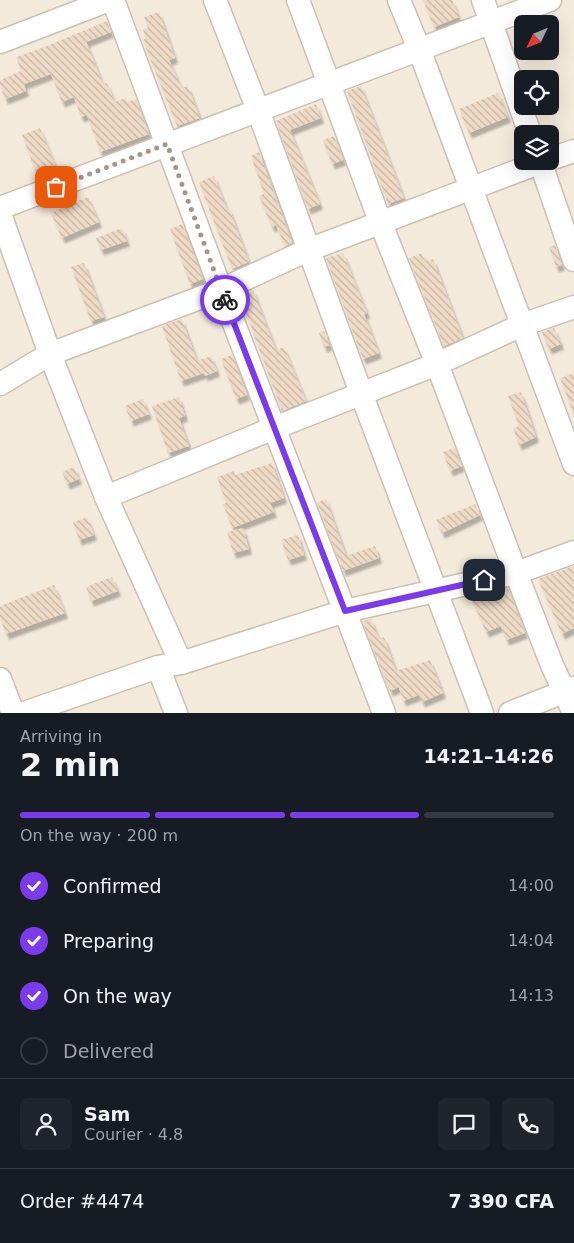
<!DOCTYPE html>
<meta charset="utf-8">
<style>
body{margin:0;font-family:"DejaVu Sans",sans-serif;background:#20242c;color:#f1f3f6;height:100vh;display:flex;flex-direction:column;font-size:19px;white-space:nowrap}
*{box-sizing:border-box;margin:0}
p{font-size:16px;color:#9ea1a6}
.icon{flex:none;width:28px;height:28px;fill:none;stroke:currentColor;stroke-width:2;stroke-linecap:round;stroke-linejoin:round}
.map{position:relative;height:713px;overflow:hidden}
.drawer{display:flex;flex-direction:column;background:#171b24;flex:1}
.drawer>*{flex:none}
.needle{width:32px;rotate:227deg}
.controls{position:absolute;left:514px;top:15px;display:grid;gap:10px}
.controls a{display:grid;place-items:center;width:45px;height:45px;border-radius:8px;background:#171b24;box-shadow:0 5px 20px #0002;font-size:25px}
.pin{position:absolute;display:grid;place-items:center;width:42px;height:42px;color:#fff;margin:-21px;border-radius:10px;box-shadow:0 2px 8px #0006}
.courier{position:absolute;display:grid;place-items:center;width:50px;height:50px;margin:-25px;border:4px solid #7c3aed;border-radius:50%;background:#fff;color:#222;box-shadow:0 1px 6px #0007}
.summary em{font-style:normal;font-weight:800}
.summary div{display:flex;flex-direction:column-reverse}
.summary{display:flex;align-items:center;justify-content:space-between;height:85px;padding:0 20px}
h1{font-size:32px;font-weight:800;line-height:38px}
.bar{display:grid;grid-template-columns:repeat(4,1fr);gap:8px 5px;align-content:center;height:60px;padding:0 20px}
.bar i{height:6px;border-radius:4px;background:#363941}
.bar .active{background:#7c3aed}
.bar p{grid-column:span 4}
.line{display:flex;align-items:center;gap:12px;padding:0 20px;border-top:1px solid #363941}
.line div{flex:1}
.round{display:grid;place-items:center;flex:none;width:52px;height:52px;border-radius:8px;background:#20242c}
ol{padding:0 20px;list-style:none}
li{display:flex;align-items:center;gap:15px;height:55px}
li p{margin-inline-start:auto}
li .icon{padding:5px;border-radius:50%;background:#7c3aed;color:#fff;stroke-width:4}
li:last-child{color:#9ea1a6}
li i{width:28px;height:28px;border:2px solid #363941;border-radius:50%}
.map>svg:first-child{display:block}
</style>
<div class="map">
<svg width="574" height="713" viewBox="0 0 574 713">
<defs>
<pattern id="building-back-hatch" width="6" height="6" patternUnits="userSpaceOnUse" patternTransform="scale(1.25)"><rect width="6" height="6" fill="#efdac6"/><path d="M-1 5l2 2M0 0l6 6M5-1l2 2" fill="none" stroke="#c6b4a3"/></pattern>
<filter id="shadow"><feDropShadow dx="3" dy="5.5" stdDeviation="1" flood-color="#0004"/></filter>
</defs>
<rect width="100%" height="100%" fill="#fbf7ed"/>
<path fill="#f3eadc" fill-rule="evenodd" d="M0,0H574V713H0ZM522,24H550V51H522ZM522,79H550V106H522ZM522,134H550V161H522Z"/>
<g fill="url(#building-back-hatch)" filter="url(#shadow)">
<polygon points="423,0 452,0 459,17 434,27"/>
<polygon points="159,12 175,58 169,60 182,88 188,86 200,118 177,126 143,40 146,38 143,30 148,28 144,17"/>
<polygon points="107,21 111,32 86,42 87,44 103,84 107,83 115,102 126,98 127,102 136,99 149,134 100,152 87,115 81,117 74,97 62,102 51,74 24,84 26,91 5,99 0,85 0,80 21,71 16,57 47,46"/>
<polygon points="361,86 404,198 388,204 347,91"/>
<polygon points="498,93 508,117 469,133 459,109"/>
<polygon points="316,104 321,118 290,130 320,204 308,209 276,121"/>
<polygon points="40,128 55,165 36,172 22,135"/>
<polygon points="334,136 343,160 332,164 323,140"/>
<polygon points="259,152 292,243 285,246 276,225 272,227 259,196 264,194 251,156"/>
<polygon points="214,176 227,209 229,208 249,262 232,269 199,182"/>
<polygon points="88,197 99,222 62,238 51,213"/>
<polygon points="182,224 203,279 190,284 170,229"/>
<polygon points="122,228 127,241 101,250 96,238"/>
<polygon points="555,245 562,265 556,267 549,247"/>
<polygon points="343,253 367,313 364,314 379,353 363,359 326,258"/>
<polygon points="422,253 425,262 433,259 463,338 444,346 409,258"/>
<polygon points="84,263 104,317 91,321 71,267"/>
<polygon points="253,290 276,350 284,347 306,401 282,411 240,296"/>
<polygon points="182,319 197,361 211,356 217,371 205,376 204,373 181,381 162,326"/>
<polygon points="554,328 561,344 549,349 542,332"/>
<polygon points="324,331 330,345 324,347 319,333"/>
<polygon points="232,355 247,395 236,399 221,359"/>
<polygon points="574,373 574,412 573,412 560,378"/>
<polygon points="521,392 536,437 519,445 513,428 519,426 508,396"/>
<polygon points="179,397 185,416 179,418 189,446 168,453 152,406"/>
<polygon points="143,399 149,414 131,421 125,406"/>
<polygon points="455,448 462,466 450,471 443,452"/>
<polygon points="272,463 284,498 270,503 274,512 232,528 223,504 226,503 217,477 234,471 235,475"/>
<polygon points="74,467 79,479 67,484 62,472"/>
<polygon points="326,499 346,556 375,546 379,558 343,571 317,502"/>
<polygon points="475,504 480,515 442,533 436,520"/>
<polygon points="87,517 94,535 79,540 73,522"/>
<polygon points="243,528 249,549 233,553 227,532"/>
<polygon points="298,535 304,555 288,560 281,540"/>
<polygon points="574,566 574,628 562,634 538,579"/>
<polygon points="112,577 118,591 91,601 86,587"/>
<polygon points="54,585 65,613 6,634 0,618 0,606"/>
<polygon points="508,588 525,633 506,640 501,626 486,632 471,597"/>
<polygon points="371,619 379,639 384,637 396,671 430,660 443,693 422,702 419,695 403,701 399,687 390,691 362,621"/>
</g>
<g fill="none" stroke-linecap="round" stroke-linejoin="round">
<defs>
<g id="minor">
<polyline points="113,0 221,290 384,713"/>
<polyline points="215,0 258,110 361,393 482,713"/>
<polyline points="298,0 381,224 437,364 516,573 552,665 574,713"/>
<polyline points="399,0 419,49 574,464"/>
<polyline points="483,0 530,134"/>
<polyline points="0,42 109,0"/>
<polyline points="550,159 574,151"/>
<polyline points="540,161 574,260"/>
<polyline points="0,208 550,0"/>
<polyline points="0,214 50,354 106,497 181,663"/>
<polyline points="0,384 50,354 221,290 308,250 544,161"/>
<polyline points="106,497 274,428 437,364 522,325 574,307"/>
<polyline points="158,667 176,713"/>
<polyline points="0,679 13,713"/>
<polyline points="24,713 158,667 181,663 345,611 516,573 574,552"/>
<polyline points="510,713 574,688"/>
</g>
</defs>
<use href="#minor" stroke="#cdc1b2" stroke-width="25"/>
<use href="#minor" stroke="#fff" stroke-width="22"/>
</g>
<g fill="none" stroke-linecap="round" stroke-linejoin="round">
<polyline stroke="#a59687" stroke-width="5" stroke-dasharray="0 9" points="56,187 167,144 225,300"/>
<polyline stroke="#7c3aed" stroke-width="6" points="225,300 345,611 484,580"/>
</g>
</svg>
<div class="controls">
<a><svg class="needle" viewBox="-14 -14 28 28"><path d="M0-13l5 13h-10z" fill="#e53935"/><path d="M0 13l5-13h-10z" fill="#9ea1a6"/></svg></a>
<a><svg class="icon" aria-label="locate" viewBox="0 0 24 24"><circle cx="12" cy="12" r="6"/><path d="M12 2v4M12 18v4M2 12h4M18 12h4"/></svg></a>
<a><svg class="icon" aria-label="layers" viewBox="0 0 24 24"><path d="M12 4l9 5-9 5-9-5zM3 14l9 5 9-5"/></svg></a>
</div>
<div class="pin" style="left:56px;top:187px;background:#ea580c"><svg class="icon" aria-label="bag" viewBox="0 0 24 24"><path d="M5 8h14l-1 12H6zM9 8a3 3 0 0 1 6 0"/></svg></div>
<div class="pin" style="left:484px;top:580px;background:#1f2937"><svg class="icon" aria-label="home" viewBox="0 0 24 24"><path d="M3 11l9-7 9 7M6 9v11h12V9"/></svg></div>
<div class="courier" style="left:225px;top:300px"><svg class="icon" aria-label="bike" viewBox="0 0 24 24"><circle cx="6" cy="16" r="4"/><circle cx="18" cy="16" r="4"/><path d="M6 16l4-8h5l3 8M10 8l3 8H6M13 5h3"/></svg></div>
</div>
<section class="drawer">
<div class="summary"><div><h1>2 min</h1><p>Arriving in</p></div><em>14:21–14:26</em></div>
<div class="bar"><i class="active"></i><i class="active"></i><i class="active"></i><i></i><p>On the way · 200 m</p></div>
<ol>
<li><svg class="icon" aria-label="check" viewBox="0 0 24 24"><path d="M5 12l5 5 9-10"/></svg>Confirmed<p>14:00</p></li>
<li><svg class="icon" aria-label="check" viewBox="0 0 24 24"><path d="M5 12l5 5 9-10"/></svg>Preparing<p>14:04</p></li>
<li><svg class="icon" aria-label="check" viewBox="0 0 24 24"><path d="M5 12l5 5 9-10"/></svg>On the way<p>14:13</p></li>
<li><i></i>Delivered</li>
</ol>
<div class="line" style="height:90px"><a class="round"><svg class="icon" aria-label="person" viewBox="0 0 24 24"><circle cx="12" cy="8" r="4"/><path d="M4 21q1-7 8-7t8 7"/></svg></a><div><b>Sam</b><p>Courier · 4.8</p></div><a class="round"><svg class="icon" aria-label="chat" viewBox="0 0 24 24"><path d="M4 5h16v11H9l-5 4z"/></svg></a><a class="round"><svg class="icon" aria-label="phone" viewBox="0 0 24 24"><path d="M5 4h4l2 5-3 2q2 4 5 5l2-3 5 2v4C11 20 4 13 5 4z"/></svg></a></div>
<div class="line" style="height:65px"><div>Order #4474</div><b>7 390 CFA</b></div>
</section>
